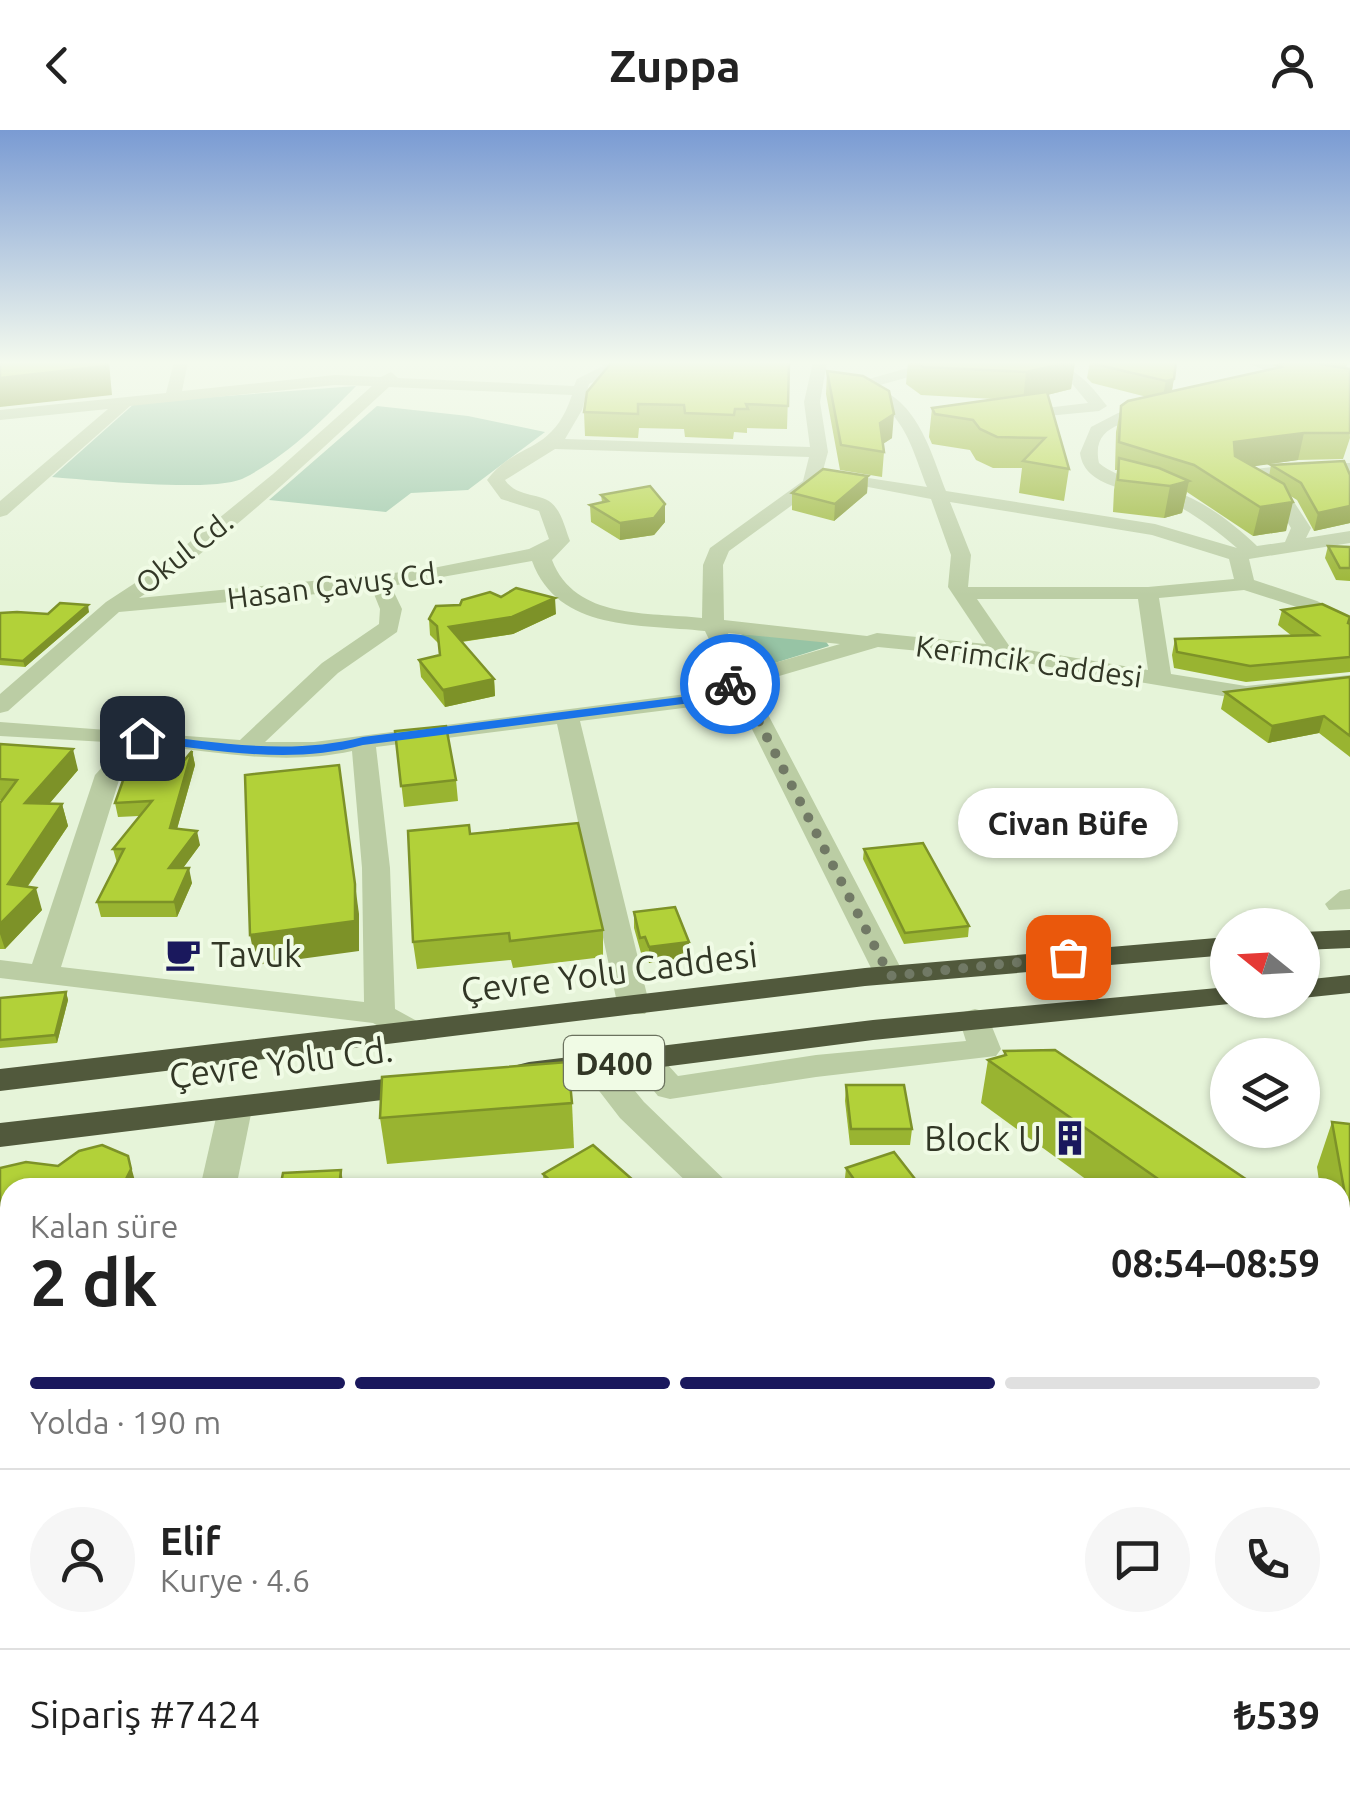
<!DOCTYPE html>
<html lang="tr">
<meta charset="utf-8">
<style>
body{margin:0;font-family:Ubuntu,sans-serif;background:#f6f6f6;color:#222;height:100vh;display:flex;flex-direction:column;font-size:38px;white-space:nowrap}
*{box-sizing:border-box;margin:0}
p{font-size:32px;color:#767676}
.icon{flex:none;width:55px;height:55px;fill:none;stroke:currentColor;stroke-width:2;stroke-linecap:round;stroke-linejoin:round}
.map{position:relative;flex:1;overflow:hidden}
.drawer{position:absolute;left:0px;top:1048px;width:1350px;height:622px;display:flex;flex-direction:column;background:#fff;border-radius:30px 30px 0 0;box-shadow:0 2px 8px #0004}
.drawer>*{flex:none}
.needle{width:65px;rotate:288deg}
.buttons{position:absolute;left:1210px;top:778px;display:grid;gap:20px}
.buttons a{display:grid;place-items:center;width:110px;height:110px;border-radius:50%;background:#fff;box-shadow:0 2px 8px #0004;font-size:50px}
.pin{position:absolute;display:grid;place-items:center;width:85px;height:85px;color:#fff;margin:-42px;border-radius:20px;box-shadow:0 5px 15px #0006}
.courier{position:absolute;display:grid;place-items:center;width:100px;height:100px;margin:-50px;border:8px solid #1a73e8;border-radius:50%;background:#fff;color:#222;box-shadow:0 2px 12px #0007}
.bubble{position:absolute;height:70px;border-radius:35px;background:#fff;box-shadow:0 2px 8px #0004;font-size:32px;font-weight:700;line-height:70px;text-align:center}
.summary em{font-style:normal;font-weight:700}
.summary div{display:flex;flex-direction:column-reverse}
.summary{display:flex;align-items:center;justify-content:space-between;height:170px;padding:0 30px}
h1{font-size:65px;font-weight:700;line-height:75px}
.bar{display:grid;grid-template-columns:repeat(4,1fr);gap:15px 10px;align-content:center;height:120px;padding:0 30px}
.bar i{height:12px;border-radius:8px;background:#e0e0e0}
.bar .active{background:#1a185d}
.bar p{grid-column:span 4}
.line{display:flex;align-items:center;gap:25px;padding:0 30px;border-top:2px solid #e0e0e0}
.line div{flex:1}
.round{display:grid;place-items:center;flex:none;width:105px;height:105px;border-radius:52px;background:#f6f6f6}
header{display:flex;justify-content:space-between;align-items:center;height:130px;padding:0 30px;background:#fff;font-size:45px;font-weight:700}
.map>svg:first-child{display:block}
</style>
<header><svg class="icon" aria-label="back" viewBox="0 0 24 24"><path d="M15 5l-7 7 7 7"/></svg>Zuppa<svg class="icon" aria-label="person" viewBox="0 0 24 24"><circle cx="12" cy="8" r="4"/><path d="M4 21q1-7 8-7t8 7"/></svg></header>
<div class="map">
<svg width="1350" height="1668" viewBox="0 0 1350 1668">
<rect width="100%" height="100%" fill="#e6f4d9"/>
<g fill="#97c4a5">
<path d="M356,256C323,290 287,326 244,348C216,363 89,350 52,347L135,273Z"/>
<polygon points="377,276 468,286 545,302 468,360 411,363 386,382 269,370"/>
<polygon points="743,504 825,510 829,516 759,538 745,535 734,507"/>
</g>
<polygon fill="#7575b3" points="10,1320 10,1404 0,1414 0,1322"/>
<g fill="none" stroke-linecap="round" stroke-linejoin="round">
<g fill="#bbcda4" fill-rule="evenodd">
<path d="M174,232H188L182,261L335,245L381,247L391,242L398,248L574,256L577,249L603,236L598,232H622V238L589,254L582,280L565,309L810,317L804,272L813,232H827L820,272L828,322L822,344L829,342L927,357C910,313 903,275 852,261L851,254L929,232L964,240L996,232H1020L964,250L930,241L873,257C917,269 931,322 946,361L1155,394L1237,418C1217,401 1196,385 1172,373C1144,359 1085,362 1080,323L1091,297L1118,283L1161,279V285C1132,292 1090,292 1099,333C1121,351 1147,350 1172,360C1204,371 1233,393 1257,416L1285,412L1291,398L1280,380L1231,350V342L1298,334L1350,333V343L1255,349L1294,372L1311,398L1306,408L1350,401V413L1249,429L1254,450L1317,471L1350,487V501L1303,479L1244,460L1159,468L1171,544L1246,556L1350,545V559L1246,570L1003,529L878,517L752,554L905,846L901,853H879L875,846L733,561L691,577L580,591L650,877L645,884H623L618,877L557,594L376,617L390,738L395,879L426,896L431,903L426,910H404L373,893L0,848V830L32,834L95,645L124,613L0,606V592L240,610L322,533L379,494L380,479L372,459L119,482L8,581L0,583V564L106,472L158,438L273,344L372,256L335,255L130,276L7,385L0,387V371L108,279L0,290V280L166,263ZM389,257L572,265C552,326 517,310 487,350L501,369L539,381L549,409L529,419L423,440L139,468C230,408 309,330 389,257ZM555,319L809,327L803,351L710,418L703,435L702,488C648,482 575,490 552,430L570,411C566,401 563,387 556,378C545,361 518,370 505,350ZM821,348L931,369L951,425L948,457L986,514L877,503L867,506L724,490L723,435L729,421L817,357ZM950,372L1152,405L1229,429L1234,449L1148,457H968L971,425ZM532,431C558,502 640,494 705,501L727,547L686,564L314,612H265L338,543L397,502L402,479L391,456ZM977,469H1138L1148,540L1010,517ZM728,503L840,514L746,541ZM150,615C217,622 284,636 352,621L362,738L364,872L61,837L120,647Z"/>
<path d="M1039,232C1071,232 1088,251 1107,276L1099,281L1006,290V284L1012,282L1088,273L1069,250Z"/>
<polygon points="1245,232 1266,232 1302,245 1350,251 1350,261 1294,252"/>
<polygon points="1350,759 1350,779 1329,780 1325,774 1340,761"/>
<path d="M975,879L986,882L1001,919L996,926L816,947L670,969L658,966L628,929L633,922C655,915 663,930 678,946L816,925L966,911L959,889L964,882Z"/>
<polygon points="596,925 608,928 644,972 733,1058 693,1058 620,988 580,936 584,928"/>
<polygon points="235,968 247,971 252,979 236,1058 200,1058 218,979 223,971"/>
<polygon points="10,1519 10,1566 0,1570 0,1523"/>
<polygon points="1340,1642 1350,1655 1350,1668 1300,1668 1297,1660 1340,1660"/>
<polygon points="106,1660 157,1660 160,1668 109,1668"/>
</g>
<g fill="#51593c" fill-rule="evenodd">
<polygon points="1350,800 1350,818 1302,820 1302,802"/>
<polygon points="1228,807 1228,825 865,856 0,961 0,939 865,838"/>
<polygon points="1350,845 1350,863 1302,868 1302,850"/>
<polygon points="1228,857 1228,870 1241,870 1239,873 873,910 529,954 517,951 513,943 517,935 529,932 873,890"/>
<polygon points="419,945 431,948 436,956 431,964 0,1017 0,993"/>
</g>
</g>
<g fill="#99b431">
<polygon points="789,232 787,299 747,298 747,303 734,302 733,309 685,307 684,299 639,298 638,308 585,306 584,282"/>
<polygon points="908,232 1075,232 1071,259 1047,265 1069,339 1064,371 1019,363 1022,338 993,338 976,330 970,320 932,314 929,307 932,278 994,269 921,265 906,254"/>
<polygon points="1090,232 1176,232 1172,261 1276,238 1276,235 1286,232 1348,232 1346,238 1350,308 1343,329 1298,330 1253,336 1269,346 1271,335 1350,345 1350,393 1314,401 1297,370 1289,365 1286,401 1253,406 1187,362 1182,383 1164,388 1113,382 1114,360 1117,340 1115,340 1116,302 1121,276 1147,267 1092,253 1087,248"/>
<polygon points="827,241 892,308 883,314 884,322 882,347 840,340 826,264"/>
<polygon points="868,346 867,363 834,391 792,380 792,363"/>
<polygon points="601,365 665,392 654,405 620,410 591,392 590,375 602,372"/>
<polygon points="1328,416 1350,417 1350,451 1336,450 1325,428"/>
<polygon points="460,475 556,484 513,504 462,512 494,549 495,566 445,577 421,547 419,530 440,525 438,513 430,505 429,489"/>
<polygon points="1282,480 1350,487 1350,542 1246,552 1174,538 1172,525 1175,509 1292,506 1278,495"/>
<polygon points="89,482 25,537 0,535 0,483 48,484"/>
<polygon points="1350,547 1350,627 1319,603 1268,613 1221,579 1225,562"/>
<polygon points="395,601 456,650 458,671 404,677"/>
<polygon points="0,614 78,640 49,674 62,674 68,696 28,756 42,780 5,819 0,819 0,673 2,670 0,670"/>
<polygon points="192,621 195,635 177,699 200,715 183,738 192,753 177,787 101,787 97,772 117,733 113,719 139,686 118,687 115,673 177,639"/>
<polygon points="470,704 603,800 603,827 513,838 511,830 417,839 413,812"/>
<polygon points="864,719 969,796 968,807 904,814 863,729"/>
<polygon points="634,782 689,812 689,827 649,833 645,822 641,823 634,798"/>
<polygon points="66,862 68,870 57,913 0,918 0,868"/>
<polygon points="1004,921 1259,1058 1098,1058 981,973 988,930 1004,925"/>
<polygon points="846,955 912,999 910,1015 850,1015 845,971"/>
<polygon points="572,973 574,1018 387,1034 380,988"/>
<polygon points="1332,992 1350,994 1350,1240 1340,1233 1340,1058 1320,1058 1317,1037"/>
<polygon points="846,1038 922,1058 844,1058"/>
<polygon points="543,1044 642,1058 544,1058"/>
<polygon points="1340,1467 1350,1476 1350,1606 1340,1596"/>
<polygon points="890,1660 1038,1660 1048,1668 889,1668"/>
<polygon points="1120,1660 1177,1660 1168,1668 1127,1668"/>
</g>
<g fill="#7d9228">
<polygon points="109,232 112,265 0,277 0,248"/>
<polygon points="1071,232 1075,232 1071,259 1023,271 1026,242"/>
<polygon points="1174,249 1170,269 1162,270 1166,251"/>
<polygon points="894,284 892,308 878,317 880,293"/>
<polygon points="1304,303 1298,330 1228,340 1234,312"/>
<polygon points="868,346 867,363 834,391 835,374"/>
<polygon points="1189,351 1182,383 1164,388 1170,356"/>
<polygon points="1293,372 1286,401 1253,406 1260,377"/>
<polygon points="665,374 665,392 654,405 620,410 620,393"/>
<polygon points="1350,376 1350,393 1314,401 1318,383"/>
<polygon points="555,468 556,484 513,504 451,513 449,497"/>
<polygon points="88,475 89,482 25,537 23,531"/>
<polygon points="494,549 495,566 445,577 443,560"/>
<polygon points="1324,586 1319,603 1268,613 1272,596"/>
<polygon points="73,619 78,640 31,695 25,673"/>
<polygon points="192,621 195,635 173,713 170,698"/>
<polygon points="339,635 359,784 359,821 256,835 250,805"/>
<polygon points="62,674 68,696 14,776 8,754"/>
<polygon points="197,701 200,715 172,753 169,738"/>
<polygon points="189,738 192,753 177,787 174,772"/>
<polygon points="36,758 42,780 5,819 0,804 0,794"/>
<polygon points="689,812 689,827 649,833 649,817"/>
<polygon points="66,862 68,870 57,913 55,905"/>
<polygon points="128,1026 137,1058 118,1058"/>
<polygon points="341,1040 344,1058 339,1058"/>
<polygon points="10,1105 10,1132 0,1134 0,1107"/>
<polygon points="10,1215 10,1250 0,1261 0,1225"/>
<polygon points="81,1660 90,1660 92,1668 82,1668"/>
<polygon points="1160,1660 1177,1660 1168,1668 1153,1668"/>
</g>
<g fill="#b2d139" stroke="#7d9228" stroke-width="2.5">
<polygon points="0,232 106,232 106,236 0,248"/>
<polygon points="612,232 789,232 788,276 746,274 748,279 735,279 734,285 685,283 684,275 638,274 638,284 584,282 587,262"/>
<polygon points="916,232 1071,232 1026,242 923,237"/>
<polygon points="1093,232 1176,232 1174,249 1166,251 1095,234"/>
<polygon points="1286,232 1309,232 1350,239 1350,303 1304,303 1234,312 1235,326 1284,354 1293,372 1260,377 1194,335 1119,312 1121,276 1128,271 1281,237 1276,235"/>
<polygon points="827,241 863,246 889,261 894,284 880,293 884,322 841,315"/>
<polygon points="1047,262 1069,339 1023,331 1045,308 997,307 980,299 973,290 935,284 932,278"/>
<polygon points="1119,328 1159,338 1189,351 1170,356 1118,350"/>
<polygon points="1344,331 1350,345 1350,376 1318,383 1301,353 1271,335"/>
<polygon points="823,339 868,346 835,374 792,363"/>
<polygon points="650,356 665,374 654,388 620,393 590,375 608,371 601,365"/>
<polygon points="1328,416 1350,417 1350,438 1340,438"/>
<polygon points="516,458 555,468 512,487 449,497 494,549 443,560 419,530 440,525 437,496 429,489 436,476 460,475 462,470 490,462 501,467"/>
<polygon points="60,473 88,475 23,531 0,529 0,483 17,482 48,484"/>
<polygon points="1322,474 1350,487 1348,493 1350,494 1350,527 1250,536 1177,522 1175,509 1318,505 1282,480"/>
<polygon points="1350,547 1350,606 1324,586 1272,596 1225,562"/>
<polygon points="446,596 456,650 401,656 395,601"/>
<polygon points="0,614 73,619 25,673 62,674 8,754 36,758 0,794 0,673 17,650 0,649"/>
<polygon points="192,621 170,698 197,701 169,738 189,738 174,772 97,772 124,719 113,719 152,671 115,673 126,642 177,639"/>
<polygon points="339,635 355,754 355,791 250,805 245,645"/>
<polygon points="578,693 603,800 510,811 509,803 413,812 408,701 469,695 470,704"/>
<polygon points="923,713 969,796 905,803 864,719"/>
<polygon points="675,777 689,812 649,817 645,807 640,808 634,782"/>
<polygon points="66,862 55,905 0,910 0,868"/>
<polygon points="1055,920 1259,1058 1171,1058 988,930 1006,925 1004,921"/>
<polygon points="568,932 572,973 380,988 382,947"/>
<polygon points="846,955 904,955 912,999 851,999"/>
<polygon points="1332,992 1350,994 1350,1082 1348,1081"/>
<polygon points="102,1015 128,1026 131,1039 124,1053 118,1058 10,1058 10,1105 0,1107 0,1038 26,1032 58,1036 79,1021"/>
<polygon points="593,1015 642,1058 558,1058 543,1044"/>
<polygon points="894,1022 922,1058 860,1058 846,1038"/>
<polygon points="341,1040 339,1058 280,1058 283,1043"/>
<polygon points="1340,1112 1350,1119 1350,1183 1340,1176"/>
<polygon points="10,1166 10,1215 0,1225 0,1177"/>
<polygon points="1340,1467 1350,1476 1350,1570 1340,1560"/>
<polygon points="10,1626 10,1660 81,1660 82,1668 0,1668 0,1630"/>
<polygon points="251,1660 357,1660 361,1668 238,1668"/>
<rect x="528" y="1660" width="124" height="8"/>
<polygon points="902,1660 1038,1660 1048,1668 912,1668"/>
</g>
<linearGradient id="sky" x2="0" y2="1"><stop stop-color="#7a9bd3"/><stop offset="0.5" stop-color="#f4faee"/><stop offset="1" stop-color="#f4faee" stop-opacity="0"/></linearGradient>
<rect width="1350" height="465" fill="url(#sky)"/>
<path fill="#1a73e8" d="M730,550L734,551V557L691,573L363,615C290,635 217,620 142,612L136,608L142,604C217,612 289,626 363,607L689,566Z"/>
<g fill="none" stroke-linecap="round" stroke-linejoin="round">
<polyline stroke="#717965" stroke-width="10" stroke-dasharray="0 18" points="730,554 738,551 890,846 1068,827"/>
</g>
<defs>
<symbol id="cafe-bare" viewBox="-9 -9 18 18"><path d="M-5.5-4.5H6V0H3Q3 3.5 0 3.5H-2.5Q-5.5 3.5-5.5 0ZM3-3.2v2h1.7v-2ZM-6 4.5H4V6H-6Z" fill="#1a185d" stroke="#f0fbe5" stroke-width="2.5" paint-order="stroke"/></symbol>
<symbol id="building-bare" viewBox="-9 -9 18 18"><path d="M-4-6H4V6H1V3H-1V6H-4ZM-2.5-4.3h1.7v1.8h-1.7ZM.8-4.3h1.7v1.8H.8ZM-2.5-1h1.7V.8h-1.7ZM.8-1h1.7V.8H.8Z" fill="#1a185d" stroke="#f0fbe5" stroke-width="2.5" paint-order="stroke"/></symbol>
</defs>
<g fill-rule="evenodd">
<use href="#cafe-bare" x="158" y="799" width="50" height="50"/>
<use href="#building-bare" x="1045" y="983" width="50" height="50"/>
</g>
<g text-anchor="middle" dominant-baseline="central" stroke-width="8" stroke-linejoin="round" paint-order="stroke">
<g font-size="30" fill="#323726" stroke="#f0fbe5">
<text transform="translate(184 422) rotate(-38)">Okul Cd.</text>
<text transform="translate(335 455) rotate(-7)">Hasan Çavuş Cd.</text>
<text transform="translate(1029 531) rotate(8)">Kerimcik Caddesi</text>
</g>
<rect fill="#f0fbe5" stroke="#6b725f" stroke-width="2.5" x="564" y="906" width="100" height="54" rx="8"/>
<g font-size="32" font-weight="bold" fill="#323726">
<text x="614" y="933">D400</text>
</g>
<g font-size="35" fill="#323726" stroke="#f0fbe5" text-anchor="start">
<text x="211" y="824">Tavuk</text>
<text x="1042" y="1008" text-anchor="end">Block U</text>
</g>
<g font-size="35" fill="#323726" stroke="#f0fbe5">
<text transform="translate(609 842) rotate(-7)">Çevre Yolu Caddesi</text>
<text transform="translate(281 932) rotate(-7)">Çevre Yolu Cd.</text>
</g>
</g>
</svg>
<div class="buttons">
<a><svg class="needle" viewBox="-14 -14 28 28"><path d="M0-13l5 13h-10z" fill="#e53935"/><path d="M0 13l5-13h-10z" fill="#767676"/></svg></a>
<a><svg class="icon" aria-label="layers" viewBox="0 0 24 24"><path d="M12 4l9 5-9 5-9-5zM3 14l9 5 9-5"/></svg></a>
</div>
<div class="pin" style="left:1068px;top:827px;background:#ea580c"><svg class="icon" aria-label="bag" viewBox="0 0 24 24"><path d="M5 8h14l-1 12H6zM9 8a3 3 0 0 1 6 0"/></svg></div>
<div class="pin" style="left:142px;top:608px;background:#1f2937"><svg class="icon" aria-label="home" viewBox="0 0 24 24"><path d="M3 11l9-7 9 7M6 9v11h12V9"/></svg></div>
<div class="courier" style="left:730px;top:554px"><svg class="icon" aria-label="bike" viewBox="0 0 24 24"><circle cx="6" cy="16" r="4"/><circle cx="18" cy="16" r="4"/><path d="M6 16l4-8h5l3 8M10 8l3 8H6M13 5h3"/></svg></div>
<div class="bubble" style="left:958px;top:658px;width:220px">Civan Büfe</div>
<section class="drawer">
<div class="summary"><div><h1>2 dk</h1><p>Kalan süre</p></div><em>08:54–08:59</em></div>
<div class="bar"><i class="active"></i><i class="active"></i><i class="active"></i><i></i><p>Yolda · 190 m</p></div>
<div class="line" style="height:180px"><a class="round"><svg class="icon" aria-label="person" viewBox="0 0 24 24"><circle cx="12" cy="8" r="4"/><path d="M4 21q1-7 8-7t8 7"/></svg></a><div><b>Elif</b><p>Kurye · 4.6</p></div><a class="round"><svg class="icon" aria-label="chat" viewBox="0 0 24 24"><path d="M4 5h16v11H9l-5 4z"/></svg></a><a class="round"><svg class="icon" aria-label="phone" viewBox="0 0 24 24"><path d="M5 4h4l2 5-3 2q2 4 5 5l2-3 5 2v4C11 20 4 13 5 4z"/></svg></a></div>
<div class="line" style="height:130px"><div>Sipariş #7424</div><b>₺539</b></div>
</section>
</div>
